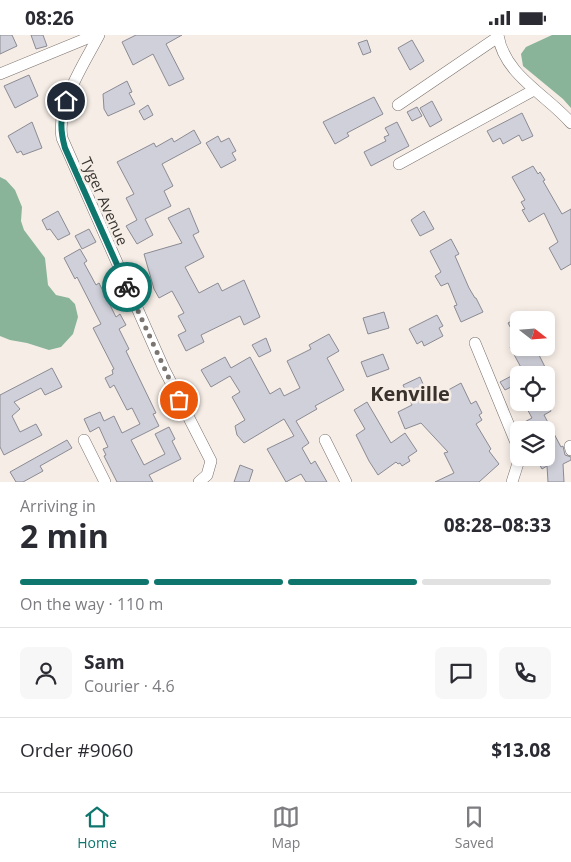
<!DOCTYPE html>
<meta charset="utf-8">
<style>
body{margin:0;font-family:"Open Sans",sans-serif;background:#f7f7f7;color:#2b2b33;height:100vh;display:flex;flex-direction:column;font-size:19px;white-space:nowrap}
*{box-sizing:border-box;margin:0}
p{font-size:16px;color:#7c7c81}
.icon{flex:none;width:28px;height:28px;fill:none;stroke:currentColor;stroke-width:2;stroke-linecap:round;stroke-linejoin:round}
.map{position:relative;height:447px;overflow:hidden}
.panel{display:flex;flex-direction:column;background:#fff;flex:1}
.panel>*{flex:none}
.needle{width:32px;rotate:107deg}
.buttons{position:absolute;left:510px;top:276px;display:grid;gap:10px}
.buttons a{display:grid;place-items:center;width:45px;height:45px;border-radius:8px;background:#fff;box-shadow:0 2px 8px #0003;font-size:25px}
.pin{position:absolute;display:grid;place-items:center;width:42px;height:42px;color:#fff;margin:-21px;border:2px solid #fff;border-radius:50%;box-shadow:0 1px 5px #0007}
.courier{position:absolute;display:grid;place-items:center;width:50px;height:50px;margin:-25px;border:4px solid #0f766e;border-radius:50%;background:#fff;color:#222;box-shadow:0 1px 6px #0007}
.head em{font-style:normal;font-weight:700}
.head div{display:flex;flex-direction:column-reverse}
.head{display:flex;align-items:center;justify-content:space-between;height:85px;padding:0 20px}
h1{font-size:32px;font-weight:700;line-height:38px}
.bar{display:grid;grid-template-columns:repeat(4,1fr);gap:8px 5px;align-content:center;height:60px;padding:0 20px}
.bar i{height:6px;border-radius:4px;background:#e1e1e2}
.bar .on{background:#0f766e}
.bar p{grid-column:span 4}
.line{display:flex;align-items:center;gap:12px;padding:0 20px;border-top:1px solid #e1e1e2}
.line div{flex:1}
.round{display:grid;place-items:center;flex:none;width:52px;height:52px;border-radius:8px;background:#f7f7f7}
.status{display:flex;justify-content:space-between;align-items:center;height:35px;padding:0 25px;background:#fff;direction:ltr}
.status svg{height:14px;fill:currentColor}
.tabs{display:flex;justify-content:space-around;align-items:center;height:70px;border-top:1px solid #e1e1e2;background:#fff;font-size:14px;color:#7c7c81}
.tabs a{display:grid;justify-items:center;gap:2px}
.tabs .on{color:#0f766e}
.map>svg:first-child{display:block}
</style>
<div class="status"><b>08:26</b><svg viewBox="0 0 49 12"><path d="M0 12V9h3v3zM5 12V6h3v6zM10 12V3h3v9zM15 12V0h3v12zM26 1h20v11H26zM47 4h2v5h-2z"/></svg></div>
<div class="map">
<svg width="571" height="447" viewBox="0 0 571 447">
<rect width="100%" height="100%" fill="#f6ede6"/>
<g fill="#89b499">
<polygon points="552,0 571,0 571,73 563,64 523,31 521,19 526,12"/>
<polygon points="0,142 6,145 15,155 22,172 21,186 24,195 45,223 48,250 56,260 69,263 75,269 78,282 73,299 61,312 49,315 27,308 10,305 0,301"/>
</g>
<g fill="#d0d0da" stroke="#8b8b94">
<polygon points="0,0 12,0 17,11 0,19"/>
<polygon points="31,0 43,0 47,11 36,14"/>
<polygon points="136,0 182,0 166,9 184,44 169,51 153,19 133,30 122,7"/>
<polygon points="367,5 371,17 363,20 358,8"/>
<polygon points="412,5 424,26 410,35 398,13"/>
<polygon points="29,40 38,61 15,73 4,51"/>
<polygon points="127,46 132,57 129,58 135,69 108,81 104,74 103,59"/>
<polygon points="374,62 383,79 347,98 349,101 335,109 323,87"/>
<polygon points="432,66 442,85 430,92 420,73"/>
<polygon points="148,70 153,80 144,85 139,76"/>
<polygon points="417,72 422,81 412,86 407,77"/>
<polygon points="522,78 533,101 522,106 519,100 503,109 500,103 493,107 487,96"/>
<polygon points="32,87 42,113 23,120 21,116 17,118 8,101"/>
<polygon points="397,87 409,111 371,131 364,117 386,106 384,102 389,100 385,93"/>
<polygon points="194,95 201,108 162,129 173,151 164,156 171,171 145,184 153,200 137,209 126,191 137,185 126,163 134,159 117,127 154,108 156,112 172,103 174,107"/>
<polygon points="218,101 221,107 229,103 236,116 232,118 236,125 221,133 206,108"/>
<polygon points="533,131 538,139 540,137 545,145 543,146 562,179 571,174 571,229 561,235 549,213 558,207 544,178 529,187 522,175 525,174 521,167 525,165 512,142"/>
<polygon points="189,173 199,197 193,200 204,222 185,232 199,258 218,248 222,256 244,245 260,282 244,290 240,281 201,300 204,307 186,316 178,300 186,296 178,281 184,278 172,256 159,263 154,254 144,219 182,208 168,183"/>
<polygon points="58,176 70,199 58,205 50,194 47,195 42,185"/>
<polygon points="424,176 434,194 420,201 411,185"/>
<polygon points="89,194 96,207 82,214 75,201"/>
<polygon points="451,204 459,219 455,221 469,253 475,263 476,263 483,277 461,287 454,271 457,270 448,248 441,251 435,241 441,237 430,216"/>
<polygon points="80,214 87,226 84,228 96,250 99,248 116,282 120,279 126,290 119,294 129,314 126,316 156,378 153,379 159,391 131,405 144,430 165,419 155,399 169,392 175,404 172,406 181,424 149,440 153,447 117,447 104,421 106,420 103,414 108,412 99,392 90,397 84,384 100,377 104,386 114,381 122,398 140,389 132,373 127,375 114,350 110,353 105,343 113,339 112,335 114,334 93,293 101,289 77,242 75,244 64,223"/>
<polygon points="384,277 389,293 368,299 363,283"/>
<polygon points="437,280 443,291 439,293 443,301 424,311 422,306 417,309 409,294"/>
<polygon points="519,282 519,308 508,288"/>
<polygon points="329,299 339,316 327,323 344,355 315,371 317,374 296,386 309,408 302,413 311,429 315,426 327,447 306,447 301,439 286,447 267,414 294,401 284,384 244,408 237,400 235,391 245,385 232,362 240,357 230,341 211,352 201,335 225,322 231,333 250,322 270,359 280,353 284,361 300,353 287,326 311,314 309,310"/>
<polygon points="266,303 271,316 259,322 252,310"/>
<polygon points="510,312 553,312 539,320 549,340 525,340"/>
<polygon points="383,319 389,334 367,342 361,327"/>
<polygon points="52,333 62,352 45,360 41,353 14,367 20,374 12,381 20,397 36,389 42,400 4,420 0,412 0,360"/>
<polygon points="519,337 519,348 505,355 500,347"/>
<polygon points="420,342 430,365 461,348 471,369 476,366 482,378 479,380 482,385 476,389 491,414 489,416 499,429 479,447 435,447 454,438 444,418 448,417 421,388 405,394 398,377 412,370 403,350"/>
<polygon points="367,367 391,408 405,398 417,416 408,422 410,426 402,431 400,428 398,429 396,427 378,440 369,426 356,400 365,394 354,375"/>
<polygon points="524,368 547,368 551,376 544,380 561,412 563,411 565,420 571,422 571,425 563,429 564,447 548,447 547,431 542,434 537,425 546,422 546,395 519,395 517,391 532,383"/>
<polygon points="67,405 72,413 40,431 43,436 23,447 16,447 10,437"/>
<polygon points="240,430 253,435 249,447 234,447"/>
</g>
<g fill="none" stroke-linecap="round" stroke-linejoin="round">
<defs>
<g id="minor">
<path d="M99,0C84,29 56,70 62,103L164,334L211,426L207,440L199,447"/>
<path d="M498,0C504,40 547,60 571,88"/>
<polyline points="0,39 95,0"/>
<polyline points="398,70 498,2"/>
<polyline points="399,129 534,55"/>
<polyline points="475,308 519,415"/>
<polyline points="84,405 105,447"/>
<polyline points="325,405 346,447"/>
<polyline points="570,411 571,415"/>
<polyline points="512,447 520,422"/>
</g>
</defs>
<use href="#minor" stroke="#79706b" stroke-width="12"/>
<use href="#minor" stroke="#fff" stroke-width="11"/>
</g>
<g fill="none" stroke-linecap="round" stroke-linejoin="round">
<polyline stroke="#7a7571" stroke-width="5" stroke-dasharray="0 9" points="127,252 179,365"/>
<path stroke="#0f766e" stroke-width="6" d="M66,66C60,83 60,95 65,113L127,252"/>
</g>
<g text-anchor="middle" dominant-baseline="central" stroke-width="5" stroke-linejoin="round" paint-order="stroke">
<g font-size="15" fill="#383532" stroke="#f6ede6">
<text transform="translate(105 166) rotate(66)">Tyger Avenue</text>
</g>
<g font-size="20" font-weight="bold" fill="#39312c" stroke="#f6ede6">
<text x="410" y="358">Kenville</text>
</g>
</g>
</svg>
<div class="buttons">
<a><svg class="needle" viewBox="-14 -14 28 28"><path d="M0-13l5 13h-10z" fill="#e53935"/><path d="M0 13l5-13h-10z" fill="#7c7c81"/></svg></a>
<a><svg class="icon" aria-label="locate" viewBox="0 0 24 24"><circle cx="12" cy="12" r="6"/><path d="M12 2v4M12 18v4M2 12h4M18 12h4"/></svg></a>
<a><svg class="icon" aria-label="layers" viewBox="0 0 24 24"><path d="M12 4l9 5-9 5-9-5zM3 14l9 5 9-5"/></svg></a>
</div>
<div class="pin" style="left:179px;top:365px;background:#ea580c"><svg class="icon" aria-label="bag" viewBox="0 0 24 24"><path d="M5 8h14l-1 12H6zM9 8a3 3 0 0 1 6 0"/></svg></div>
<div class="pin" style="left:66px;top:66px;background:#1f2937"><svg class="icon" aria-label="home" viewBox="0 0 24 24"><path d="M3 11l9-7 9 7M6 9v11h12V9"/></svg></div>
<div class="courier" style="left:127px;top:252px"><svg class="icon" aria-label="bike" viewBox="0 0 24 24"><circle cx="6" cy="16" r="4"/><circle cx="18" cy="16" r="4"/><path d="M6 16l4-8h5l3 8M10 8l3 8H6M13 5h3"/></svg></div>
</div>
<section class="panel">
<div class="head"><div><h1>2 min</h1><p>Arriving in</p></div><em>08:28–08:33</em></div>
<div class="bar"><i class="on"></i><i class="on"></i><i class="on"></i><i></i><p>On the way · 110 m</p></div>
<div class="line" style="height:90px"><a class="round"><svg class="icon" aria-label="person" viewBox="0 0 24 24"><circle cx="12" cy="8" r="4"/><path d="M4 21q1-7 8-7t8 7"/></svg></a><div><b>Sam</b><p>Courier · 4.6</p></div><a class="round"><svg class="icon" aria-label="chat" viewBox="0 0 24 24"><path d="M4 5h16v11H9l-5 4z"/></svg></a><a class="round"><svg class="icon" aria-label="phone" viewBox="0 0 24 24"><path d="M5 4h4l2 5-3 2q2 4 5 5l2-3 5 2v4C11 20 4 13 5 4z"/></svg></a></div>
<div class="line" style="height:65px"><div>Order #9060</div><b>$13.08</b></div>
</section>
<nav class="tabs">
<a class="on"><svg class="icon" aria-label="home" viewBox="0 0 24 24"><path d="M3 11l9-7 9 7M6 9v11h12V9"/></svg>Home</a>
<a><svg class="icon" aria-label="map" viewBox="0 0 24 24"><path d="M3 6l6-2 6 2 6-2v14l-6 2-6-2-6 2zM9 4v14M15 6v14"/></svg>Map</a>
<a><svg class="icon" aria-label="saved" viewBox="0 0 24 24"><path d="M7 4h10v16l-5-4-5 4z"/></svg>Saved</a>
</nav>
